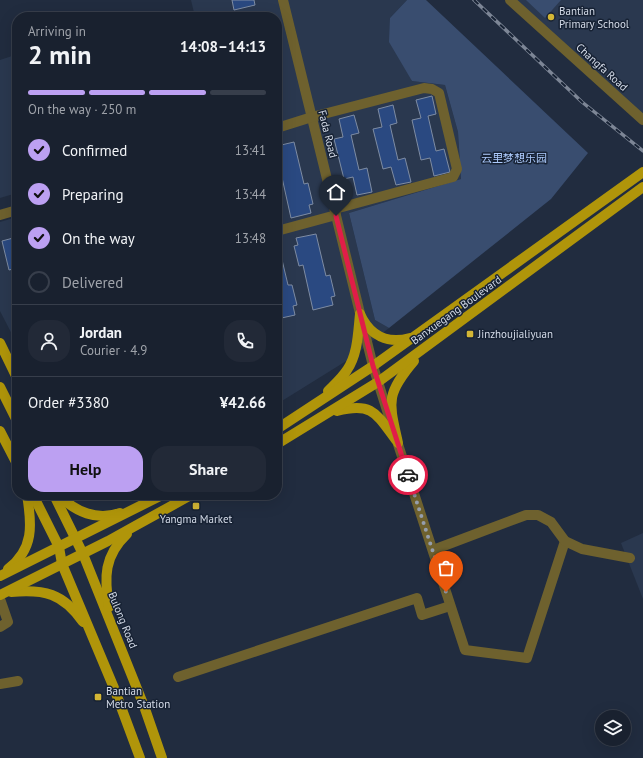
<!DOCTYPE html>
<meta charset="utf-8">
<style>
body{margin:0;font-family:"PT Sans","Noto Sans SC",sans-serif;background:#222937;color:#f1f3f6;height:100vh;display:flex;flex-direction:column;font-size:15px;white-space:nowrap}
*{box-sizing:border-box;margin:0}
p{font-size:13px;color:#9fa3aa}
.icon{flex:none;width:22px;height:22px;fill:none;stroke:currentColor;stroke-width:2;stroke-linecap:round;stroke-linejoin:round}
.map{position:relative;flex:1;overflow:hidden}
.panel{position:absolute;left:12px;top:12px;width:270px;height:488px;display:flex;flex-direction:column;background:#19212f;border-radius:16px;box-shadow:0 4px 16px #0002,0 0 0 1px #373e4b}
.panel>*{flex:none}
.controls{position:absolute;left:595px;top:710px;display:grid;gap:8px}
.controls a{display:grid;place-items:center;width:36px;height:36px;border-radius:50%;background:#19212f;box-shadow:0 4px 16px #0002,0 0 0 1px #373e4b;font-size:20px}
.pin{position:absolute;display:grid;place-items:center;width:34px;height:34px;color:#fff;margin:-41px -17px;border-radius:50% 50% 50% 0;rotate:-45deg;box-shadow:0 0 4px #0007}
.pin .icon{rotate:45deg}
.courier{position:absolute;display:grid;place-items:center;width:40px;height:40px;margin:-20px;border:3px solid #e11d48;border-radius:50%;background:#fff;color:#222;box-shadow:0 1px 5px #0007}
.head em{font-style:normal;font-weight:600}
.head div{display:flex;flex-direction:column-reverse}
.head{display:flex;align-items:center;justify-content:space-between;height:68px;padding:0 16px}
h1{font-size:26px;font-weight:600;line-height:30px}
.bar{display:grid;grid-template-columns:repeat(4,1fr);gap:6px 4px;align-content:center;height:48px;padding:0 16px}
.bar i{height:5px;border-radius:3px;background:#373e4b}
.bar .selected{background:#bca0f2}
.bar p{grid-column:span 4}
.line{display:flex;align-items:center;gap:10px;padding:0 16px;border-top:1px solid #373e4b}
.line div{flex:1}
.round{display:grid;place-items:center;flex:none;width:42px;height:42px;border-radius:16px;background:#222937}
ol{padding:0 16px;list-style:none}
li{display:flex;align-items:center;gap:12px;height:44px}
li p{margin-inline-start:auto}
li .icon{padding:4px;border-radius:50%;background:#bca0f2;color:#111;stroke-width:4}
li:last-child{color:#9fa3aa}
li i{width:22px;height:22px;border:2px solid #373e4b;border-radius:50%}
.cta{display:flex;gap:8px;margin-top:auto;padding:8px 16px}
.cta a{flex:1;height:46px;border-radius:16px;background:#bca0f2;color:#111;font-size:16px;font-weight:600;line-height:46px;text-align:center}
.cta a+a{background:#222937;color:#f1f3f6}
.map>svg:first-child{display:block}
</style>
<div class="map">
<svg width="643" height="758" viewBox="0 0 643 758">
<rect width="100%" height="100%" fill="#212c3f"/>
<g fill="#2a384f">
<polygon points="191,0 407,0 390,18 412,81 445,85 458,132 461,179 349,213 375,320 389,328 351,358 277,404 277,17 195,17"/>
<polygon points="514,0 643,0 643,117"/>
<polygon points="12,56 17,71 17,193 0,198 0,60"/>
<polygon points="17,217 17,344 0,311 0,222"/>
<polygon points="643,533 643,599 621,543"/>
</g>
<g fill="#394d6f">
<polygon points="407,0 426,0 588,153 551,199 389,328 375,320 349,213 461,179 458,132 445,85 412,81 389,42 390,18"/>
<polygon points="526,0 561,0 545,18"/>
</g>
<g fill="#2a4981" stroke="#7e8ca3">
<polygon points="232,0 254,0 255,5 234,10"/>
<polygon points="432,96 436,114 428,116 436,151 444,149 450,172 434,176 430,158 421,160 412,120 421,118 416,100"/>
<polygon points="393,105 397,123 390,125 398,160 405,158 411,182 396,185 391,167 383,169 373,129 382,127 378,109"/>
<polygon points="354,115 359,133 351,135 359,170 367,168 372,192 357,195 353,177 344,179 334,139 343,137 339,119"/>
<polygon points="294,142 304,184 308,183 313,204 309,205 311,213 291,218 281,173 277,174 277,146"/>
<polygon points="316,234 326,276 330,275 335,296 331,297 333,305 313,310 303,265 299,266 294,246 298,245 296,238"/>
<polygon points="17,237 17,268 9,270 2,241"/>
<polygon points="278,243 288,285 292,285 297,305 293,306 295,315 277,319 277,244"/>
</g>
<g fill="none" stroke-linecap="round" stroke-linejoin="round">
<g stroke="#6e612e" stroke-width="10">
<polyline points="283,0 373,366 390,420"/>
<polyline points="510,0 643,120"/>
<polyline points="277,128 312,117 424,88 432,89 439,93 457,169 453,177 335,209"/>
<polyline points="0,215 17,210"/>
<polyline points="277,231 336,215"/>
<polyline points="395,435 465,650 527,658 565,541"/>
<polyline points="433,550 526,515 538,515 551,522 565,541 582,549 630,558"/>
<polyline points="0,599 8,622 0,627"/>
<polyline points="178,677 417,598 422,615 450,606"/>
<polyline points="0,684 18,681"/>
</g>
<g stroke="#b0950a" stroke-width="10">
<path d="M360,314C370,336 388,344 410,338"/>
<polyline points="0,343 17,378"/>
<polyline points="0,387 17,421"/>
<path d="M328,391C335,384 342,378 347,370C358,354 358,332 360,314"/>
<path d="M337,411C372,402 376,413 396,440"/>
<polyline points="277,429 373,366 643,172"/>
<polyline points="0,431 17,464"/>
<path d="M398,443C389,402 385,395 414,361"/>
<polyline points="277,444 378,382 643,187"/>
<polyline points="33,495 59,547 62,564 114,688 140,758"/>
<polyline points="54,495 83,554 144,706 162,758"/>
<path d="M59,495C75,512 97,521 120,513"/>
<path d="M8,569C34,549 32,525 27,495"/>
<polyline points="0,576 162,495"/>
<path d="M11,592C44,589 63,593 83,622"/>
<polyline points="0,595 108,541 191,495"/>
<path d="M109,607C104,577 104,556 127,534"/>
</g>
<defs>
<polyline id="rail" points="474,0 582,102 643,151"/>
</defs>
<use href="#rail" stroke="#7d8696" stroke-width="3.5"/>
<use href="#rail" stroke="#172234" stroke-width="2" stroke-dasharray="6" stroke-linecap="butt"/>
</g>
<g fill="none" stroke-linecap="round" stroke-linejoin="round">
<polyline stroke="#959ead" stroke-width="4" stroke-dasharray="0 7.2" points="408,475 446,592"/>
<polyline stroke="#e11d48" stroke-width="5" points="336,216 373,366 408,475"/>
</g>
<g fill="#d3b635" stroke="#172234" stroke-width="1.5">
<circle cx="551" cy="17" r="4"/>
<rect x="466" y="330" width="8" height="8" rx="2"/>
<rect x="192" y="502" width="8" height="8" rx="2"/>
<rect x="94" y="693" width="8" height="8" rx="2"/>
</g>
<g text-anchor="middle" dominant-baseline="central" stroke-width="3" stroke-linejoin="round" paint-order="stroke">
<g font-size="11" fill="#d4dbe8" stroke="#172234" text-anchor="start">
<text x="559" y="11">Bantian<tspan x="559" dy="13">Primary School</tspan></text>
<text x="478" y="334">Jinzhoujialiyuan</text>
<text x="196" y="519" text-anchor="middle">Yangma Market</text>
<text x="106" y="691">Bantian<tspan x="106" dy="13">Metro Station</tspan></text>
</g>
<g font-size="11" fill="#d4dbe8" stroke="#172234">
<text transform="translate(602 67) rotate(42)">Changfa Road</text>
<text transform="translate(328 134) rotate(76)">Fada Road</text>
<text transform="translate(456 310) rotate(-36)">Banxuegang Boulevard</text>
<text transform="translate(123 620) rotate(68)">Bulong Road</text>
</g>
<g font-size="11" fill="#adcbfd" stroke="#172234">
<text x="514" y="158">云里梦想乐园</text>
</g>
</g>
</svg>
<div class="controls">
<a><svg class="icon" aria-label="layers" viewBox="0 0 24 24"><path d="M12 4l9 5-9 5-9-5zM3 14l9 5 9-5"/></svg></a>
</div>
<div class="pin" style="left:446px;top:592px;background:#ea580c"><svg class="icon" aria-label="bag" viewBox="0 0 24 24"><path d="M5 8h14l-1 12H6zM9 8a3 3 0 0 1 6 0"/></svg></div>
<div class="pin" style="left:336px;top:216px;background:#1f2937"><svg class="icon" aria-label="home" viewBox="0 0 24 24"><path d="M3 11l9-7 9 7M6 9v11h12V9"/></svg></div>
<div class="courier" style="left:408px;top:475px"><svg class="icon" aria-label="car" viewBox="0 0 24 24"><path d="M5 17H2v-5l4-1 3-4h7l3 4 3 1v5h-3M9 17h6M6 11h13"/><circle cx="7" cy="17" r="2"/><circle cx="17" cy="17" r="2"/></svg></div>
<section class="panel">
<div class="head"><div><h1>2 min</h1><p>Arriving in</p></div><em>14:08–14:13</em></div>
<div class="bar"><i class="selected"></i><i class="selected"></i><i class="selected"></i><i></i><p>On the way · 250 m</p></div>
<ol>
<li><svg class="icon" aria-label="check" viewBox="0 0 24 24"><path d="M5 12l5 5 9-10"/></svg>Confirmed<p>13:41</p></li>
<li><svg class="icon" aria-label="check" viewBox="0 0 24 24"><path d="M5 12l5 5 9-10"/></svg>Preparing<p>13:44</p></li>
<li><svg class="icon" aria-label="check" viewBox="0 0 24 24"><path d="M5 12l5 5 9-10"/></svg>On the way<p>13:48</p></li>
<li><i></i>Delivered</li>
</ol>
<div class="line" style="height:72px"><a class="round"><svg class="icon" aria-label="person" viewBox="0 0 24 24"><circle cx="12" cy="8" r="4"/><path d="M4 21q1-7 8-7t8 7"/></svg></a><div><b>Jordan</b><p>Courier · 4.9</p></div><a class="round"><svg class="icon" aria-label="phone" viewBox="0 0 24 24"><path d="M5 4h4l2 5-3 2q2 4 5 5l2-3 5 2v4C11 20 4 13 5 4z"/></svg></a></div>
<div class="line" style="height:52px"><div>Order #3380</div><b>¥42.66</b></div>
<div class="cta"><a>Help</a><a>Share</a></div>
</section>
</div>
